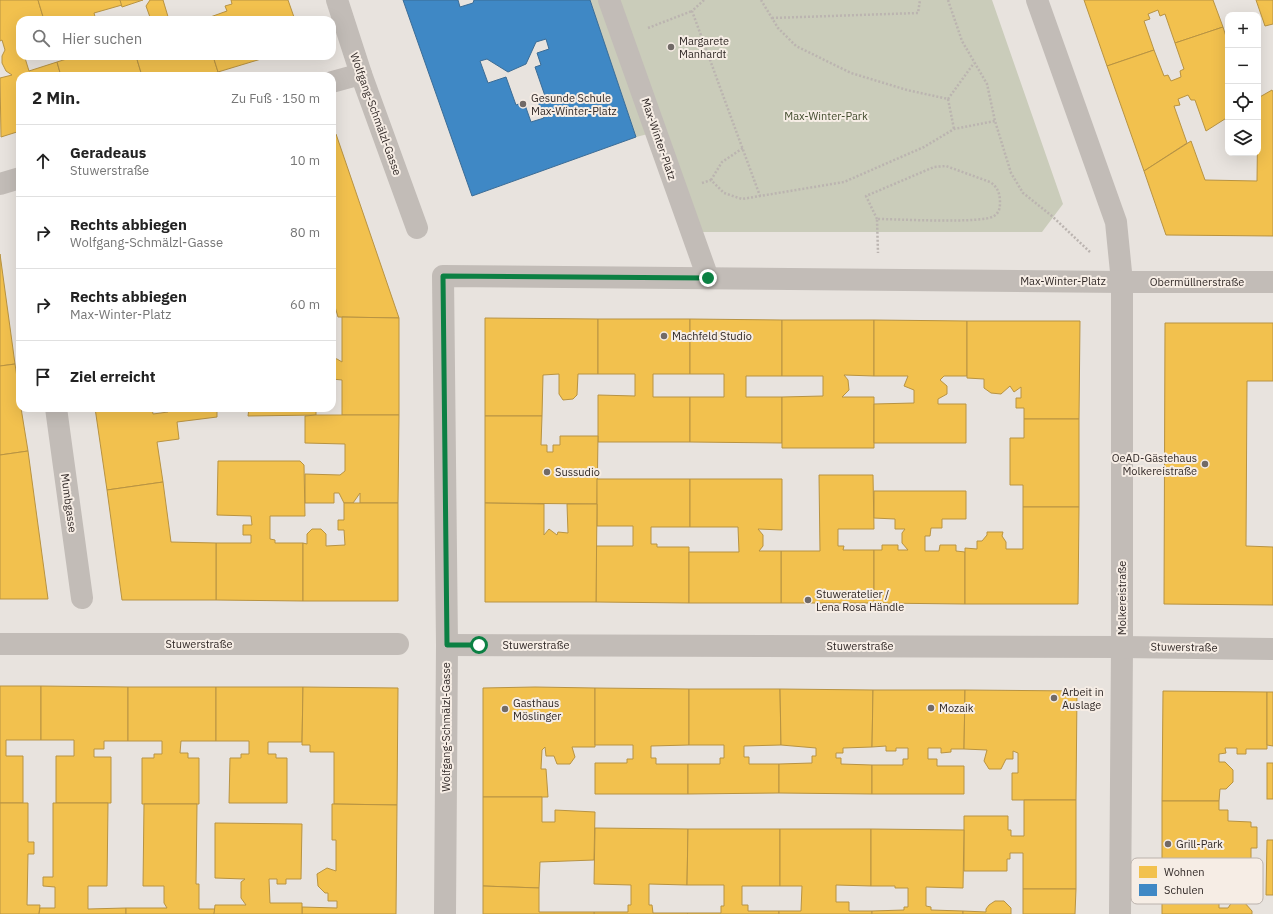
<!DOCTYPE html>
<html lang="de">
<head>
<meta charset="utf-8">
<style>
  body { margin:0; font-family:"IBM Plex Sans",sans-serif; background:#f2f2f2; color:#222 }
  .controls { position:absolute; right:12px; top:12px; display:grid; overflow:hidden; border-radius:8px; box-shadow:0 4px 16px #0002 }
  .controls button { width:36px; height:36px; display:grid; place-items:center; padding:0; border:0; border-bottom:1px solid #e0e0e0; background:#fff; color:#222; font:20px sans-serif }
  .stop { position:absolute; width:12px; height:12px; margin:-9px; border:3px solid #0b8043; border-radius:50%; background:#fff }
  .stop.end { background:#0b8043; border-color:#fff; box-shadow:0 1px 4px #0008 }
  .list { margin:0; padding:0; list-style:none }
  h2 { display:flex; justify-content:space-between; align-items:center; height:52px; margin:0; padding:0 16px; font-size:17px }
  h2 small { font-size:13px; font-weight:400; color:#767676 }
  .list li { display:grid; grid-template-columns:26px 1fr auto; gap:12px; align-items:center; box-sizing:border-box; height:72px; padding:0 16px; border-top:1px solid #e0e0e0 }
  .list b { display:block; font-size:15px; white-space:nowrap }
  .list p { margin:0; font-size:13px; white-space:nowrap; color:#767676 }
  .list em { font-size:13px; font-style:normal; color:#767676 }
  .icon { flex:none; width:22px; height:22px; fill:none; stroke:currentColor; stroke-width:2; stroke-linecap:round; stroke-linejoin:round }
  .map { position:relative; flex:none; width:1273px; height:914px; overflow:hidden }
  .search { position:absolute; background:#fff; box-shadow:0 4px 16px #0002; left:16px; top:16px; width:320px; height:44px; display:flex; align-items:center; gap:10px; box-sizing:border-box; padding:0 14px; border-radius:12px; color:#767676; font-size:15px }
  .panel { position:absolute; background:#fff; box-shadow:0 4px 16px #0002; left:16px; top:72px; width:320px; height:340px; border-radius:12px }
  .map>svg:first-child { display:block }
  .park { fill:#caccba }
  .homes { fill:#f2c14e; stroke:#b89342 }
  .schools { fill:#3f88c5; stroke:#3b6c96; fill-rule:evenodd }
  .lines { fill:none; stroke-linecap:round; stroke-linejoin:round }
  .path { stroke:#bbb4b0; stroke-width:2.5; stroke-dasharray:2 2; stroke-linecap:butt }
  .street { stroke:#c2bcb7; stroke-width:22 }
  .route { stroke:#0b8043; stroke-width:5 }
  .poi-dot { fill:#716a67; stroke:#f6ede5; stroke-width:1.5 }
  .labels { text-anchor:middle; stroke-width:4; stroke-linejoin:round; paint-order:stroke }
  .poi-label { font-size:11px; fill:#312927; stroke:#f6ede5; text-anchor:start }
  .street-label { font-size:11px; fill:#312927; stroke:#f6ede5 }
  .park-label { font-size:11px; fill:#434c2e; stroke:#f6ede5 }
  .key { fill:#f6ede5; stroke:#bbb2ac; stroke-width:1 }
  .key-label { font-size:11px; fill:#312927 }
</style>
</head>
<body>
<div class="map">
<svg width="1273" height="914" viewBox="0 0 1273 914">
  <rect width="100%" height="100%" fill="#e8e3de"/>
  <polygon class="park" points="590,0 992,0 1063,204 1042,232 702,232 648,134 636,137"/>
  <g class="homes">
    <polygon points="0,0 38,0 44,20 20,20 20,34 19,35 20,39 20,56 33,56 25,58 29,71 57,62 61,76 20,76 20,131 1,137 0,78 12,75 6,71 2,63 2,56 5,50 2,40 0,41"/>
    <polygon points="38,0 120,0 122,5 94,13 96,20 76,20 75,18 70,20 44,20"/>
    <polygon points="120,0 143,0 122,7"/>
    <polygon points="150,0 163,0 169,20 151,20 146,6"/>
    <polygon points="231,0 288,0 295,20 202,20 227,11 225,6 232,4"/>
    <polygon points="1084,0 1213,0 1223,27 1175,43 1165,14 1160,16 1158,10 1148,14 1150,19 1144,21 1154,50 1107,66"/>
    <polygon points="1256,0 1273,0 1273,24 1265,26"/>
    <polygon points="1223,27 1228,43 1228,117 1206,131 1195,100 1191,100 1188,95 1178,99 1180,105 1174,106 1187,143 1144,171 1107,66 1154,50 1164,76 1168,75 1171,81 1181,77 1180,71 1184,69 1175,43"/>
    <polygon points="76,56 136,56 142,76 61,76 57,62"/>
    <polygon points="136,56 213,56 218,72 204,76 142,76"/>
    <polygon points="213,56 271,56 218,72"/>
    <polygon points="1272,90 1273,92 1273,236 1166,235 1144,171 1191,141 1205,180 1257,181 1258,98"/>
    <polygon points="332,133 336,134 399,318 338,317 334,303 332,303"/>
    <polygon points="0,254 15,364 0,366"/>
    <polygon points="342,317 399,318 399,415 342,415 342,380 332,379 332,358 337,359 342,362"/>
    <polygon points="485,318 598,319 598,374 578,374 577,395 573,399 563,400 559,394 559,374 543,375 542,416 485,416"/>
    <polygon points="598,319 690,319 690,374 653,374 653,397 690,397 690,442 598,442 598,395 635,396 635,374 598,374"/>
    <polygon points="690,319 782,320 782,376 746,376 746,397 782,397 782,443 690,442 690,397 724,397 724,374 690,374"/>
    <polygon points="782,320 874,320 874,376 844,375 848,380 849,390 842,397 874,397 874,448 782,448 782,397 823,396 823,376 782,376"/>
    <polygon points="874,320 967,321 967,376 944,376 940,380 947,386 947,394 938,399 938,404 966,404 966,443 874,443 874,404 914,403 914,390 904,386 908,376 874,376"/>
    <polygon points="967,321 1080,321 1079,419 1024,419 1024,408 1016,408 1016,398 1021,398 1021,387 1014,392 1010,386 1001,394 991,393 984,388 984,379 967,378"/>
    <polygon points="1165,323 1273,323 1273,381 1247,381 1246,546 1273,547 1273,605 1164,604"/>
    <polygon points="15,364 20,398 20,408 21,408 28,451 0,455 0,366"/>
    <polygon points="95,408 152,408 153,414 168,412 168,408 217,408 217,417 177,422 179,439 157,442 163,482 107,490"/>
    <polygon points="249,408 316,408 316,415 248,416"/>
    <polygon points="316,415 399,415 398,503 360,503 360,493 353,503 344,503 339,493 334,493 334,503 305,503 305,474 340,475 345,471 345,444 305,443 305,416"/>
    <polygon points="485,416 542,416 541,445 547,445 547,452 553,452 553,445 560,445 560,436 598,436 597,504 485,503"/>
    <polygon points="1024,419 1079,419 1079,507 1023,507 1023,485 1010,485 1010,438 1024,438"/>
    <polygon points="28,451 48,599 0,599 0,455"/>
    <polygon points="218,461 300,461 304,465 305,516 270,516 270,539 275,540 275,543 303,543 303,601 216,600 216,543 251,543 251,535 243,535 243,525 252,525 251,516 217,515"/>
    <polygon points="819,475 873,475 874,529 838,529 838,546 844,546 843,550 874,550 874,603 781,603 781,551 820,551"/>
    <polygon points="597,479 690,479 690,527 651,527 651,544 657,544 657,547 689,547 689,603 596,602 596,546 633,546 633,526 597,526"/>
    <polygon points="690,479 782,479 782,530 758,529 763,535 763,546 759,551 781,551 781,603 689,603 689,552 739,552 738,527 690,527"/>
    <polygon points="163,482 171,542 216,543 216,600 122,600 107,490"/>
    <polygon points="874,491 966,491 966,519 942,519 942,528 931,528 930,536 925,536 925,551 939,551 940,545 956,545 956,551 965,552 965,604 874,603 874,550 882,550 882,545 898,545 898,550 908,550 902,543 902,533 905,529 895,529 895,519 874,518"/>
    <polygon points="344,503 398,503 398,601 303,601 303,543 307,544 307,534 312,529 321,529 326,534 326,546 345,545 344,530 338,530 338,520 344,520"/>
    <polygon points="485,503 544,504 544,535 549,529 557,535 558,532 568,533 567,504 597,504 596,602 485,602"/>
    <polygon points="1023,507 1079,507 1078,604 965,604 965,548 977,549 977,541 982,541 987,535 987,532 1003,532 1002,536 1006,542 1006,549 1023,549"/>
    <polygon points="0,686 41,686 41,740 6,740 6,756 23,756 23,803 0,803"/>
    <polygon points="41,686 128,687 128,741 104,741 104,749 94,749 94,757 111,757 111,803 56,803 56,756 74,756 74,740 41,740"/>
    <polygon points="128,687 216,687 216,741 181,741 180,753 188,753 188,758 199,758 199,804 142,804 142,758 154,758 154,754 162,754 162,741 128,741"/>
    <polygon points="216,687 303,687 302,742 268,742 268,754 276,754 276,758 287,758 287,803 229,803 230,758 241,758 241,754 249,754 249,741 216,741"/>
    <polygon points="303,687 398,688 397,805 334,804 334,752 310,752 310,745 302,745"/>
    <polygon points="535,687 595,688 595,747 572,747 575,757 570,764 557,764 554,756 546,756 545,747 542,750 541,769 546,769 548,797 483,797 483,688"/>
    <polygon points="595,688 689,689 689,745 651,746 651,758 656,758 656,764 688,764 688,794 595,794 595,763 627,763 627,759 633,759 633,745 595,745"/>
    <polygon points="689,689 780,689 781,745 744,746 744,757 749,757 749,764 779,764 779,793 688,794 688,764 720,764 720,758 724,758 724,745 689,745"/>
    <polygon points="780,689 873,690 872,747 843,748 843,753 836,753 836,758 841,758 841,764 872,765 872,794 779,793 779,764 812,763 812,756 816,756 816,748 781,745"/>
    <polygon points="873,690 965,690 964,749 951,749 951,752 941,753 941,748 928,748 928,759 937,759 937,766 964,766 964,794 872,794 872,765 903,765 903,759 908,759 908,748 896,748 896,751 886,751 886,746 872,747"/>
    <polygon points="965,690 1077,691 1076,800 1012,800 1012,773 1018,773 1018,753 1013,751 1013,759 1006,759 1001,769 989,769 984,761 987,750 964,749"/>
    <polygon points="1163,691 1267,692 1267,749 1246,749 1246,754 1237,754 1237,748 1225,748 1226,753 1219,754 1219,762 1225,762 1233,770 1233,782 1226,789 1220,789 1219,801 1162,801"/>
    <polygon points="1267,692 1273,692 1273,746 1267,745"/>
    <rect x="1267" y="763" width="6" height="36"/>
    <polygon points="483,797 542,797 542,822 555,822 555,810 595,812 594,860 540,862 539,888 483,886"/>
    <polygon points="1024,800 1076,800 1076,889 1023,889 1023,853 1010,853 1010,859 1007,859 1007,871 964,871 964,816 1008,816 1008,830 1011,830 1011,836 1024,836"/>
    <polygon points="1162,801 1219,801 1219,810 1228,810 1228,821 1251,822 1251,827 1257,827 1257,848 1251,848 1251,868 1219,868 1219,889 1162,889"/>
    <polygon points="0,803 28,803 28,842 34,842 34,854 28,854 27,905 40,905 39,914 0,914"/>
    <polygon points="53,803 108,803 107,886 88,886 88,909 126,908 126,914 39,914 40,908 55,908 55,887 43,886 43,877 53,877"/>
    <polygon points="144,804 197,804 196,884 199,884 199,909 215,909 214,914 126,914 126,908 167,908 164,903 164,886 143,886"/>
    <polygon points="332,804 397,805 396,914 302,914 302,907 337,908 337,901 328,901 328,893 325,893 318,886 317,874 327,868 336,871 336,840 332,840"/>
    <polygon points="215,823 302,824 301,879 286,879 286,884 277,884 277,879 269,879 270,903 302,903 302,914 214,914 215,905 246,905 241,898 241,882 245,879 215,878"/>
    <polygon points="595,828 688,829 687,885 649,884 649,905 652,905 653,913 688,913 687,914 594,914 594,912 628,912 628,905 631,905 631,885 594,884"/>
    <polygon points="688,829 780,829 780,886 742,886 742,905 748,905 748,911 779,911 779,914 687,914 688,913 721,913 721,906 724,906 724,885 687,885"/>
    <polygon points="780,829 871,829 871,886 836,885 836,902 849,902 849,911 872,911 872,914 779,914 779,911 801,911 802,886 780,886"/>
    <polygon points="871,829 964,830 963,888 926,887 926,906 931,907 931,910 963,911 963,914 872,914 872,911 904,910 904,907 908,907 908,888 895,888 895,886 871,886"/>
    <polygon points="1267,840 1273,840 1273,895 1266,895"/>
    <polygon points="483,886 539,888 539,912 594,912 594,914 483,914"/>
    <polygon points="1023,889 1076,889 1075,914 1023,914"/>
    <polygon points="1162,889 1219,889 1219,908 1228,908 1232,902 1244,902 1252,911 1252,914 1162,914"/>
    <polygon points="995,901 1004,901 1011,908 1011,914 963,914 963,911 986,912 986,909 989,905"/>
  </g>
  <path class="schools" d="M403 0H458L460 7 473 3 474 0H590L636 137 472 196ZM546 39 549 49 537 53 541 65 535 67 545 96 537 99 544 118 531 122 524 102 516 105 506 77 488 83 480 61 487 59 508 72 526 64 536 42Z"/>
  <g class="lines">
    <g class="path">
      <polyline points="704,0 692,11 760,196"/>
      <polyline points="761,0 778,28 796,46 851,73 907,90 948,99 974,63"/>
      <polyline points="948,0 962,41 987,84 995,121 1011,173 1023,193 1053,217 1091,253"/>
      <polyline points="772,18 918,13 920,0"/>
      <polyline points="648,28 692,11"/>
      <polyline points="948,99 954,129"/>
      <polyline points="711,180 722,162 743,148"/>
      <polyline points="702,183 711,180 724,193 742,199 844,182 924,147 954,129 995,121"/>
      <path d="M877 219 866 196 934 167 946 166 990 182C998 187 1000 194 1000 203 1000 208 999 213 994 216 983 224 896 219 877 219L878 253"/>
    </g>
    <g class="street">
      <polyline points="337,0 361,74 417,228"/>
      <polyline points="609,0 708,278"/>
      <polyline points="1037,0 1116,222 1122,282 1122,647 1120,914"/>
      <polyline points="332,82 361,74"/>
      <polyline points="0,184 20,178"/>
      <polyline points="56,408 82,598"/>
      <polyline points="0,644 398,644"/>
      <polyline points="447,645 1122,647 1273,649"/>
      <polyline points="445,914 447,645 443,276 1122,282 1273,282"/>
    </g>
  </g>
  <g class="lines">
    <polyline class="route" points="479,645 447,645 443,276 708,278"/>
  </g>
  <g class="poi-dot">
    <circle cx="671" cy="47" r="4"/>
    <circle cx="523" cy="104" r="4"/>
    <circle cx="664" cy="336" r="4"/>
    <circle cx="1205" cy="464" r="4"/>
    <circle cx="547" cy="472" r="4"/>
    <circle cx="808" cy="600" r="4"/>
    <circle cx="1054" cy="698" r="4"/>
    <circle cx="931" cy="708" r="4"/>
    <circle cx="505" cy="709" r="4"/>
    <circle cx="1168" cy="844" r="4"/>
  </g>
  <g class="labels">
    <g class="poi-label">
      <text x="679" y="45">Margarete<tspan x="679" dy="13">Manhardt</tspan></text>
      <text x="531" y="102">Gesunde Schule<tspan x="531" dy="13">Max-Winter-Platz</tspan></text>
      <text x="672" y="340">Machfeld Studio</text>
      <text x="1197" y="462" text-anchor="end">OeAD-Gästehaus<tspan x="1197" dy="13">Molkereistraße</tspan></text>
      <text x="555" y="476">Sussudio</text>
      <text x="816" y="598">Stuweratelier /<tspan x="816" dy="13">Lena Rosa Händle</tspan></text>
      <text x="1062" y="696">Arbeit in<tspan x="1062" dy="13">Auslage</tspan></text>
      <text x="513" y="707">Gasthaus<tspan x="513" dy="13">Möslinger</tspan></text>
      <text x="939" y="712">Mozaik</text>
      <text x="1176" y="848">Grill-Park</text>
    </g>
    <g class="street-label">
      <text transform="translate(376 114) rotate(70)" y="4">Wolfgang-Schmälzl-Gasse</text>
      <text transform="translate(659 139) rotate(71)" y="4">Max-Winter-Platz</text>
      <text x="1063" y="285">Max-Winter-Platz</text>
      <text x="1197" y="286">Obermüllnerstraße</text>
      <text transform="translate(69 503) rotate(82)" y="4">Mumbgasse</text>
      <text transform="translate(1122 598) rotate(-90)" y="4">Molkereistraße</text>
      <text x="199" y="648">Stuwerstraße</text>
      <text x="536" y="649">Stuwerstraße</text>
      <text x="860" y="650">Stuwerstraße</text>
      <text transform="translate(1184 647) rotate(1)" y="4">Stuwerstraße</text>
      <text transform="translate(446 727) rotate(-90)" y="4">Wolfgang-Schmälzl-Gasse</text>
    </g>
    <g class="park-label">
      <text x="826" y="120">Max-Winter-Park</text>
    </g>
  </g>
  <rect x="1131" y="858" width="132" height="46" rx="6" class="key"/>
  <rect x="1139" y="866" width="18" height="12" fill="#f2c14e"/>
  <rect x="1139" y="884" width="18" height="12" fill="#3f88c5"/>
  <g class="key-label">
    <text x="1164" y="876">Wohnen</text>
    <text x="1164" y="894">Schulen</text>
  </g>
</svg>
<div class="controls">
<button>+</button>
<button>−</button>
<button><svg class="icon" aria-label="locate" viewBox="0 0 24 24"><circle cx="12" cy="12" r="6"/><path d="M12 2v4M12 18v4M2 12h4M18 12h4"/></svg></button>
<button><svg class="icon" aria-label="layers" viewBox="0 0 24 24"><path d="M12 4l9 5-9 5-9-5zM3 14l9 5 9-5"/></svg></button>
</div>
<div class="stop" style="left:479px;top:645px"></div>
<div class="stop end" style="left:708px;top:278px"></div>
<div class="search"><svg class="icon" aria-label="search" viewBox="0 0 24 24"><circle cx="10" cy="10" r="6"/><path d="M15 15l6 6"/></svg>Hier suchen</div>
<section class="panel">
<h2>2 Min.<small>Zu Fuß · 150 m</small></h2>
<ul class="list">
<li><svg class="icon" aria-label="ahead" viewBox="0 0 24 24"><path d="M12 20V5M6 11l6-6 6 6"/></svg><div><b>Geradeaus</b><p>Stuwerstraße</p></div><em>10 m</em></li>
<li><svg class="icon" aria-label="right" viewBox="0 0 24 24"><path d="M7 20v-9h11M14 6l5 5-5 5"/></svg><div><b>Rechts abbiegen</b><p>Wolfgang-Schmälzl-Gasse</p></div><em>80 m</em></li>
<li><svg class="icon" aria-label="right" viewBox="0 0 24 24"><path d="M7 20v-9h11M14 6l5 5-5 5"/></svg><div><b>Rechts abbiegen</b><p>Max-Winter-Platz</p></div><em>60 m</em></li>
<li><svg class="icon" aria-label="arrive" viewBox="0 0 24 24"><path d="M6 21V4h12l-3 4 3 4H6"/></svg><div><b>Ziel erreicht</b></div></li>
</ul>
</section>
</div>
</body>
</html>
